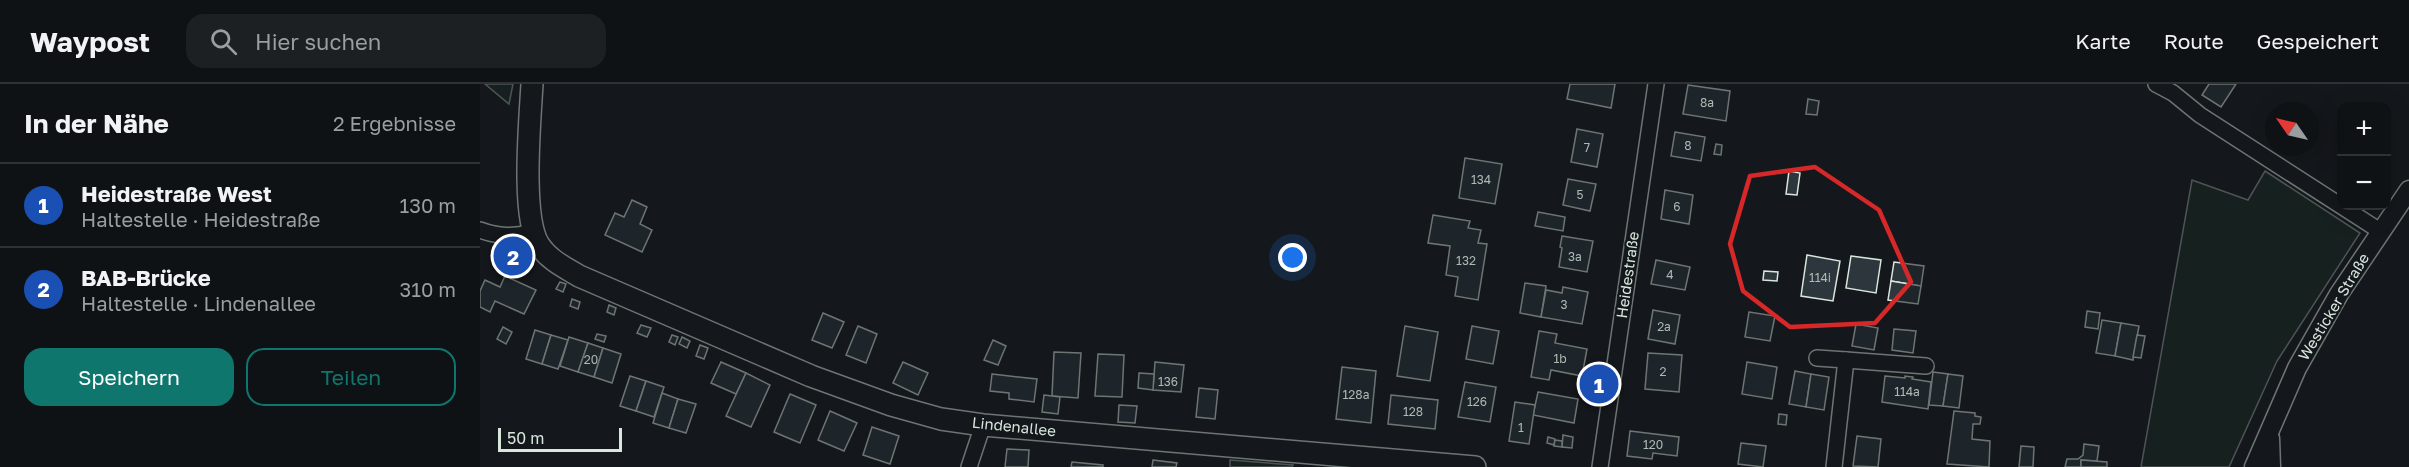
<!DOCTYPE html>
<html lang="de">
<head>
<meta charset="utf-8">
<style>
  body { margin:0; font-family:"Golos Text",sans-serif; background:#1d2022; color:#f1f3f6 }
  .controls { position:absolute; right:18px; top:18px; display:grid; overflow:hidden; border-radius:12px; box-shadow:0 6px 24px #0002 }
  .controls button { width:54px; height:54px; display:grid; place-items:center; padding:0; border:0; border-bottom:2px solid #2f3234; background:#0f1215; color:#f1f3f6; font:30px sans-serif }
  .compass { position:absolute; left:1785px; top:18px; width:54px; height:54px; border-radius:50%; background:#0f1215; box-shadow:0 6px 24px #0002; rotate:304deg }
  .scale { position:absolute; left:18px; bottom:15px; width:124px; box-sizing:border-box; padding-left:6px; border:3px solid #d8e6dc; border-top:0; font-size:16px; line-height:21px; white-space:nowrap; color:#d8e6dc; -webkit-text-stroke:4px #14181c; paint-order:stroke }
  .you { position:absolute; left:813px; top:174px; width:21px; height:21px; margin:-15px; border:4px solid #fff; border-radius:50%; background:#1a73e8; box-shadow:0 0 0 9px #1a73e833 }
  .badge { display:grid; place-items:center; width:39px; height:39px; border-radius:50%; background:#0f766e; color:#fff; font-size:20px; font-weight:700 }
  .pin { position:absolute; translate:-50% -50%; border:3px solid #fff; box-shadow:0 2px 6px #0006 }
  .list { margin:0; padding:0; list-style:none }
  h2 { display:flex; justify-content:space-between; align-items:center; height:78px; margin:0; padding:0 24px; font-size:26px }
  h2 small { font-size:20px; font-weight:400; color:#9b9ea0 }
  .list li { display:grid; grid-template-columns:39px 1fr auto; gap:18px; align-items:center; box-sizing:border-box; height:84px; padding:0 24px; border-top:2px solid #2f3234 }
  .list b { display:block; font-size:22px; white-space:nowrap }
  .list p { margin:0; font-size:20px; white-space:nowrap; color:#9b9ea0 }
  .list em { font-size:20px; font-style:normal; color:#9b9ea0 }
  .actions { display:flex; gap:12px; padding:18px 24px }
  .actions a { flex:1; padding:14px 0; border:2px solid #0f766e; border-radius:18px; text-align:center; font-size:21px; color:#0f766e }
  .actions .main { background:#0f766e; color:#fff }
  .icon { flex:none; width:33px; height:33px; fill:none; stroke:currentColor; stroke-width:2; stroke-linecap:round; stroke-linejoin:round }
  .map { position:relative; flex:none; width:1929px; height:383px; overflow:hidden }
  header { display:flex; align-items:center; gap:36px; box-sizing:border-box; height:84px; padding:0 30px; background:#0f1215; border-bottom:2px solid #2f3234 }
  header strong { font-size:28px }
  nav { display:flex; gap:33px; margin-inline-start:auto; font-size:21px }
  .search { width:420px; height:54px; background:#1d2022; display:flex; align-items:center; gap:15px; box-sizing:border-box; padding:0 21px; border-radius:18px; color:#9b9ea0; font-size:22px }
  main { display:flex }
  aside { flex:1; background:#0f1215 }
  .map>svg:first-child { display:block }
  .green { fill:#1a2d24; stroke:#939e99; stroke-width:1.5 }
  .building { fill:#2c363c; stroke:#d8e6dc; stroke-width:1.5 }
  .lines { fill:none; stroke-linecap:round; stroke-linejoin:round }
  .minor-casing { stroke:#d8e6dc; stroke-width:18 }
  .tertiary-casing { stroke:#d8e6dc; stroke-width:21 }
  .secondary-casing { stroke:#d8e6dc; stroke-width:24 }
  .minor { stroke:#14181c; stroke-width:15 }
  .tertiary { stroke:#14181c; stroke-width:18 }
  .secondary { stroke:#14181c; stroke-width:21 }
  .marked { fill:none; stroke:#d62828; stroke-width:4.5; stroke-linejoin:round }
  .labels { text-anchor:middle; stroke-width:4.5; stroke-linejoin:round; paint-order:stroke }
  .number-label { font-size:12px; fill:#adbab4 }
  .street-label { font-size:15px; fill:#d8e6dc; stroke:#14181c }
</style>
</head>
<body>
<header>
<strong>Waypost</strong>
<div class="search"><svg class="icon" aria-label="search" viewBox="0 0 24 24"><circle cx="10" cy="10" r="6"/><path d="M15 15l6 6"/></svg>Hier suchen</div>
<nav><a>Karte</a><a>Route</a><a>Gespeichert</a></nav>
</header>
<main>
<aside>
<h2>In der Nähe<small>2 Ergebnisse</small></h2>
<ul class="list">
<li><span class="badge" style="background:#1a4fb4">1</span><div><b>Heidestraße West</b><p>Haltestelle · Heidestraße</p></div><em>130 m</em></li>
<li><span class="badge" style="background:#1a4fb4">2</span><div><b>BAB-Brücke</b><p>Haltestelle · Lindenallee</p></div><em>310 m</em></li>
</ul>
<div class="actions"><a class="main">Speichern</a><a>Teilen</a></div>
</aside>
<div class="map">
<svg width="1929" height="383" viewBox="0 0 1929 383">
  <rect width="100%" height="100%" fill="#14181c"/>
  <g class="green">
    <polygon points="5,0 33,0 29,20"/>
    <polygon points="1785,87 1880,149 1797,277 1749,383 1661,383 1712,96 1768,116"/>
    <polygon points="750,376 813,381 812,383 750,383"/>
  </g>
  <g class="building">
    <polygon points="1090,0 1135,0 1131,24 1087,15"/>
    <polygon points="1729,0 1756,0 1741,23 1722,11"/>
    <polygon points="1208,1 1250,7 1246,37 1203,30"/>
    <polygon points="1328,15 1339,17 1337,31 1326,30"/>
    <polygon points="1097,45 1123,50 1117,83 1091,78"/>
    <polygon points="1195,48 1225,53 1221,77 1191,72"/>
    <polygon points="1236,60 1242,61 1241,71 1234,70"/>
    <polygon points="985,74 1022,80 1015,120 979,114"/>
    <polygon points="1309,87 1320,89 1317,111 1306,110"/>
    <polygon points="1088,95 1116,100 1110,127 1083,121"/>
    <polygon points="1185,106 1213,111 1209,140 1181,135"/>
    <polygon points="152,116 167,123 160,140 172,146 162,168 125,151 135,129 144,133"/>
    <polygon points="1058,128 1085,133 1083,147 1055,142"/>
    <polygon points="953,131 990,137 988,144 1001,146 998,159 1007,160 998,216 975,212 978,193 966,191 970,162 948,159"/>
    <polygon points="1082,152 1113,157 1107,188 1079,183 1082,164 1080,163"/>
    <polygon points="1327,171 1360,177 1353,217 1321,212"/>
    <polygon points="1371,172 1401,176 1396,209 1366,204"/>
    <polygon points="1176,176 1210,183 1205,206 1171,200"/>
    <polygon points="1414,178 1444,182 1441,202 1411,197"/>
    <polygon points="1284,187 1298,188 1297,197 1283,196"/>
    <polygon points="25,192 56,206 44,230 15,217 10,228 0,223 0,207 5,196 20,203"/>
    <polygon points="1411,197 1441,202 1438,220 1408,216"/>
    <polygon points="80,198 86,200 83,208 76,205"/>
    <polygon points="1045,199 1066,202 1061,233 1040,229"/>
    <polygon points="1083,203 1108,208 1102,240 1061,233 1066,206 1082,209"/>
    <polygon points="92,215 100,218 98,225 90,222"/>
    <polygon points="129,221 136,224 134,231 127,228"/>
    <polygon points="1173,226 1200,231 1195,260 1168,255"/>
    <polygon points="1607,227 1620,229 1618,245 1605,243"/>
    <polygon points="1269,228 1295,232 1290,257 1265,253"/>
    <polygon points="343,229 364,238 352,264 332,256"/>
    <polygon points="1622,236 1641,239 1635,272 1616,269"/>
    <polygon points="1641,239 1659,242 1653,276 1635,272"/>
    <polygon points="1376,240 1398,244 1394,266 1372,262"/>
    <polygon points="161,241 171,244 167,253 157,249"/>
    <polygon points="378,242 397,250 386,279 366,271"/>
    <polygon points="925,242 958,248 950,297 917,292"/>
    <polygon points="992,242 1019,247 1013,280 986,275"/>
    <polygon points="23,243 32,248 26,260 17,255"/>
    <polygon points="1414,245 1436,247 1433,269 1412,266"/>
    <polygon points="55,246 71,251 62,280 46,275"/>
    <polygon points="1059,247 1077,250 1075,259 1107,265 1102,292 1071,286 1069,296 1051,293"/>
    <polygon points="117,250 126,252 124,258 115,255"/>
    <polygon points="71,251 88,256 78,285 62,280"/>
    <polygon points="192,251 198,253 195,261 189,258"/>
    <polygon points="1657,251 1665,252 1661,274 1653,273"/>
    <polygon points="89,253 108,259 98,288 80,282"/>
    <polygon points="202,253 210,257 207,264 199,260"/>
    <polygon points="513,256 526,262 518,281 504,276"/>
    <polygon points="108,259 123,264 114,293 98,288"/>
    <polygon points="220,261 228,264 224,275 216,272"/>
    <polygon points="123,264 141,270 132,299 114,293"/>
    <polygon points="574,268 601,269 598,314 572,312"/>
    <polygon points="1168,269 1202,271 1199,308 1165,305"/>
    <polygon points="618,270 644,271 642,313 615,312"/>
    <polygon points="241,278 266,289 256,310 231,299"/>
    <polygon points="423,278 448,289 438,311 413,299"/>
    <polygon points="675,278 704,281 701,308 673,306"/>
    <polygon points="1267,278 1297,283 1292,315 1262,310"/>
    <polygon points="862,283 896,287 891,339 856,335"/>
    <polygon points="1315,287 1331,290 1326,323 1309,320"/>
    <polygon points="1453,288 1468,290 1463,322 1449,321"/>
    <polygon points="266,289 290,301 271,343 246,332"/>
    <polygon points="659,289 674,290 673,306 658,304"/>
    <polygon points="512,290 557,295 554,318 529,315 529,309 510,307"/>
    <polygon points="1331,290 1349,293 1344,326 1326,323"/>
    <polygon points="1468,290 1483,292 1479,324 1463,322"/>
    <polygon points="150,292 166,297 156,327 140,322"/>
    <polygon points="1405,292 1425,294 1425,292 1433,293 1432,295 1451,298 1448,325 1402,318"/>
    <polygon points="166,297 184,303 174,333 156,327"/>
    <polygon points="985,298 1016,303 1010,338 978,333"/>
    <polygon points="719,304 738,306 735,335 716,333"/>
    <polygon points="1058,308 1098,315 1094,339 1053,331"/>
    <polygon points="182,309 198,315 189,344 173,339"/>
    <polygon points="310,310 336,321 320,359 294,348"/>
    <polygon points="564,311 580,313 578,330 562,328"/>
    <polygon points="911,311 958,316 955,345 908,340"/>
    <polygon points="198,315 216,320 206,349 189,344"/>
    <polygon points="1035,318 1055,321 1049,360 1029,357"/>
    <polygon points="639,321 657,322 655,339 638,338"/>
    <polygon points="350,327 377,339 364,367 338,356"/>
    <polygon points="1474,327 1495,329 1495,332 1501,333 1500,340 1493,340 1492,355 1510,357 1509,383 1467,380"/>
    <polygon points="1299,330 1307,331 1306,341 1298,340"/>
    <polygon points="392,343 419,352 410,380 383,371"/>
    <polygon points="1150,347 1199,353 1197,372 1173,369 1172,375 1147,372"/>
    <polygon points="1083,351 1093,353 1092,364 1082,363"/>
    <polygon points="1377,352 1401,355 1398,383 1373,382"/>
    <polygon points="1068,353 1075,355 1074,361 1067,359"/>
    <polygon points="1075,356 1082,357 1082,363 1074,362"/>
    <polygon points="1261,359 1286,362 1283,383 1258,380"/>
    <polygon points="1604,360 1619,362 1617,377 1601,376 1601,383 1585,383 1587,375 1598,375 1603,371"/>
    <polygon points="1541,362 1554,363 1553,383 1539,383"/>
    <polygon points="527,365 549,366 548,383 525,383"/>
    <polygon points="673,376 697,379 696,383 672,383"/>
    <polygon points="1601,376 1627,378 1627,383 1601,383"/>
    <polygon points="592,378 623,381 623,383 591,383"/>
  </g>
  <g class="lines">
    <defs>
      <g id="minor">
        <polyline points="1676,0 1693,9 1720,31 1900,147"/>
        <path d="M0 146C19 153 33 153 53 148"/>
        <polyline points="1337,274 1366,276 1354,383"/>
        <polyline points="1366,276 1446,282"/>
        <polyline points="489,383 503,341"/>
        <polyline points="1120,383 1176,0"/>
      </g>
      <g id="tertiary">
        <polyline points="1790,354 1791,383"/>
        <polyline points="1774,383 1817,284 1859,210 1929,106"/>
      </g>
      <path id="secondary" d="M52 0C50 36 41 133 59 161 69 176 84 183 99 192L331 292 411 321 461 335 503 341 995 383"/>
    </defs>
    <use href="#minor" class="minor-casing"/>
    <use href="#tertiary" class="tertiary-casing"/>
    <use href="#secondary" class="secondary-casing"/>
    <use href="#minor" class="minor"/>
    <use href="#tertiary" class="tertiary"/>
    <use href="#secondary" class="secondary"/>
  </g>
  <path d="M0 0H1929V383H0ZM1335 83 1399 126 1431 198 1395 239 1310 243 1263 207 1250 160 1270 92Z" fill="#14181c" fill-opacity=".55" fill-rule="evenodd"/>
  <path class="marked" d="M1335 83 1399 126 1431 198 1395 239 1310 243 1263 207 1250 160 1270 92Z"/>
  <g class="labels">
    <g class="number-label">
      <text x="1227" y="23">8a</text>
      <text x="1208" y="66">8</text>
      <text x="1107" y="68">7</text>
      <text x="1001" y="100">134</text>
      <text x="1100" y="115">5</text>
      <text x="1197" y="127">6</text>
      <text x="1095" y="177">3a</text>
      <text x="986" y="181">132</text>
      <text x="1190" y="195">4</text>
      <text x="1340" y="198">114i</text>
      <text x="1084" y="225">3</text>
      <text x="1184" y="247">2a</text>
      <text x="1080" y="279">1b</text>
      <text x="111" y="280">20</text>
      <text x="1183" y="292">2</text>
      <text x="688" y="302">136</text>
      <text x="1427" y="312">114a</text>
      <text x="876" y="315">128a</text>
      <text x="997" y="322">126</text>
      <text x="933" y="332">128</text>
      <text x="1041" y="348">1</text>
      <text x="1173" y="365">120</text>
    </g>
    <g class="street-label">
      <text transform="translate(1148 191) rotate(-82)" y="5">Heidestraße</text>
      <text transform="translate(1854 223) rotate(-59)" y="5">Westicker Straße</text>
      <text transform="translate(534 343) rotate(6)" y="5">Lindenallee</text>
    </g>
  </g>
</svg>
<div class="controls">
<button>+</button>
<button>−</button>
</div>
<svg class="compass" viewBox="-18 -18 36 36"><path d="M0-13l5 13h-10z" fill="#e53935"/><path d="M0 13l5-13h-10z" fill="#9b9ea0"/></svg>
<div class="scale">50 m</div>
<div class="you"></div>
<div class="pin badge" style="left:1119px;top:300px;background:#1a4fb4">1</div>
<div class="pin badge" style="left:33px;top:172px;background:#1a4fb4">2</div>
</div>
</main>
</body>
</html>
